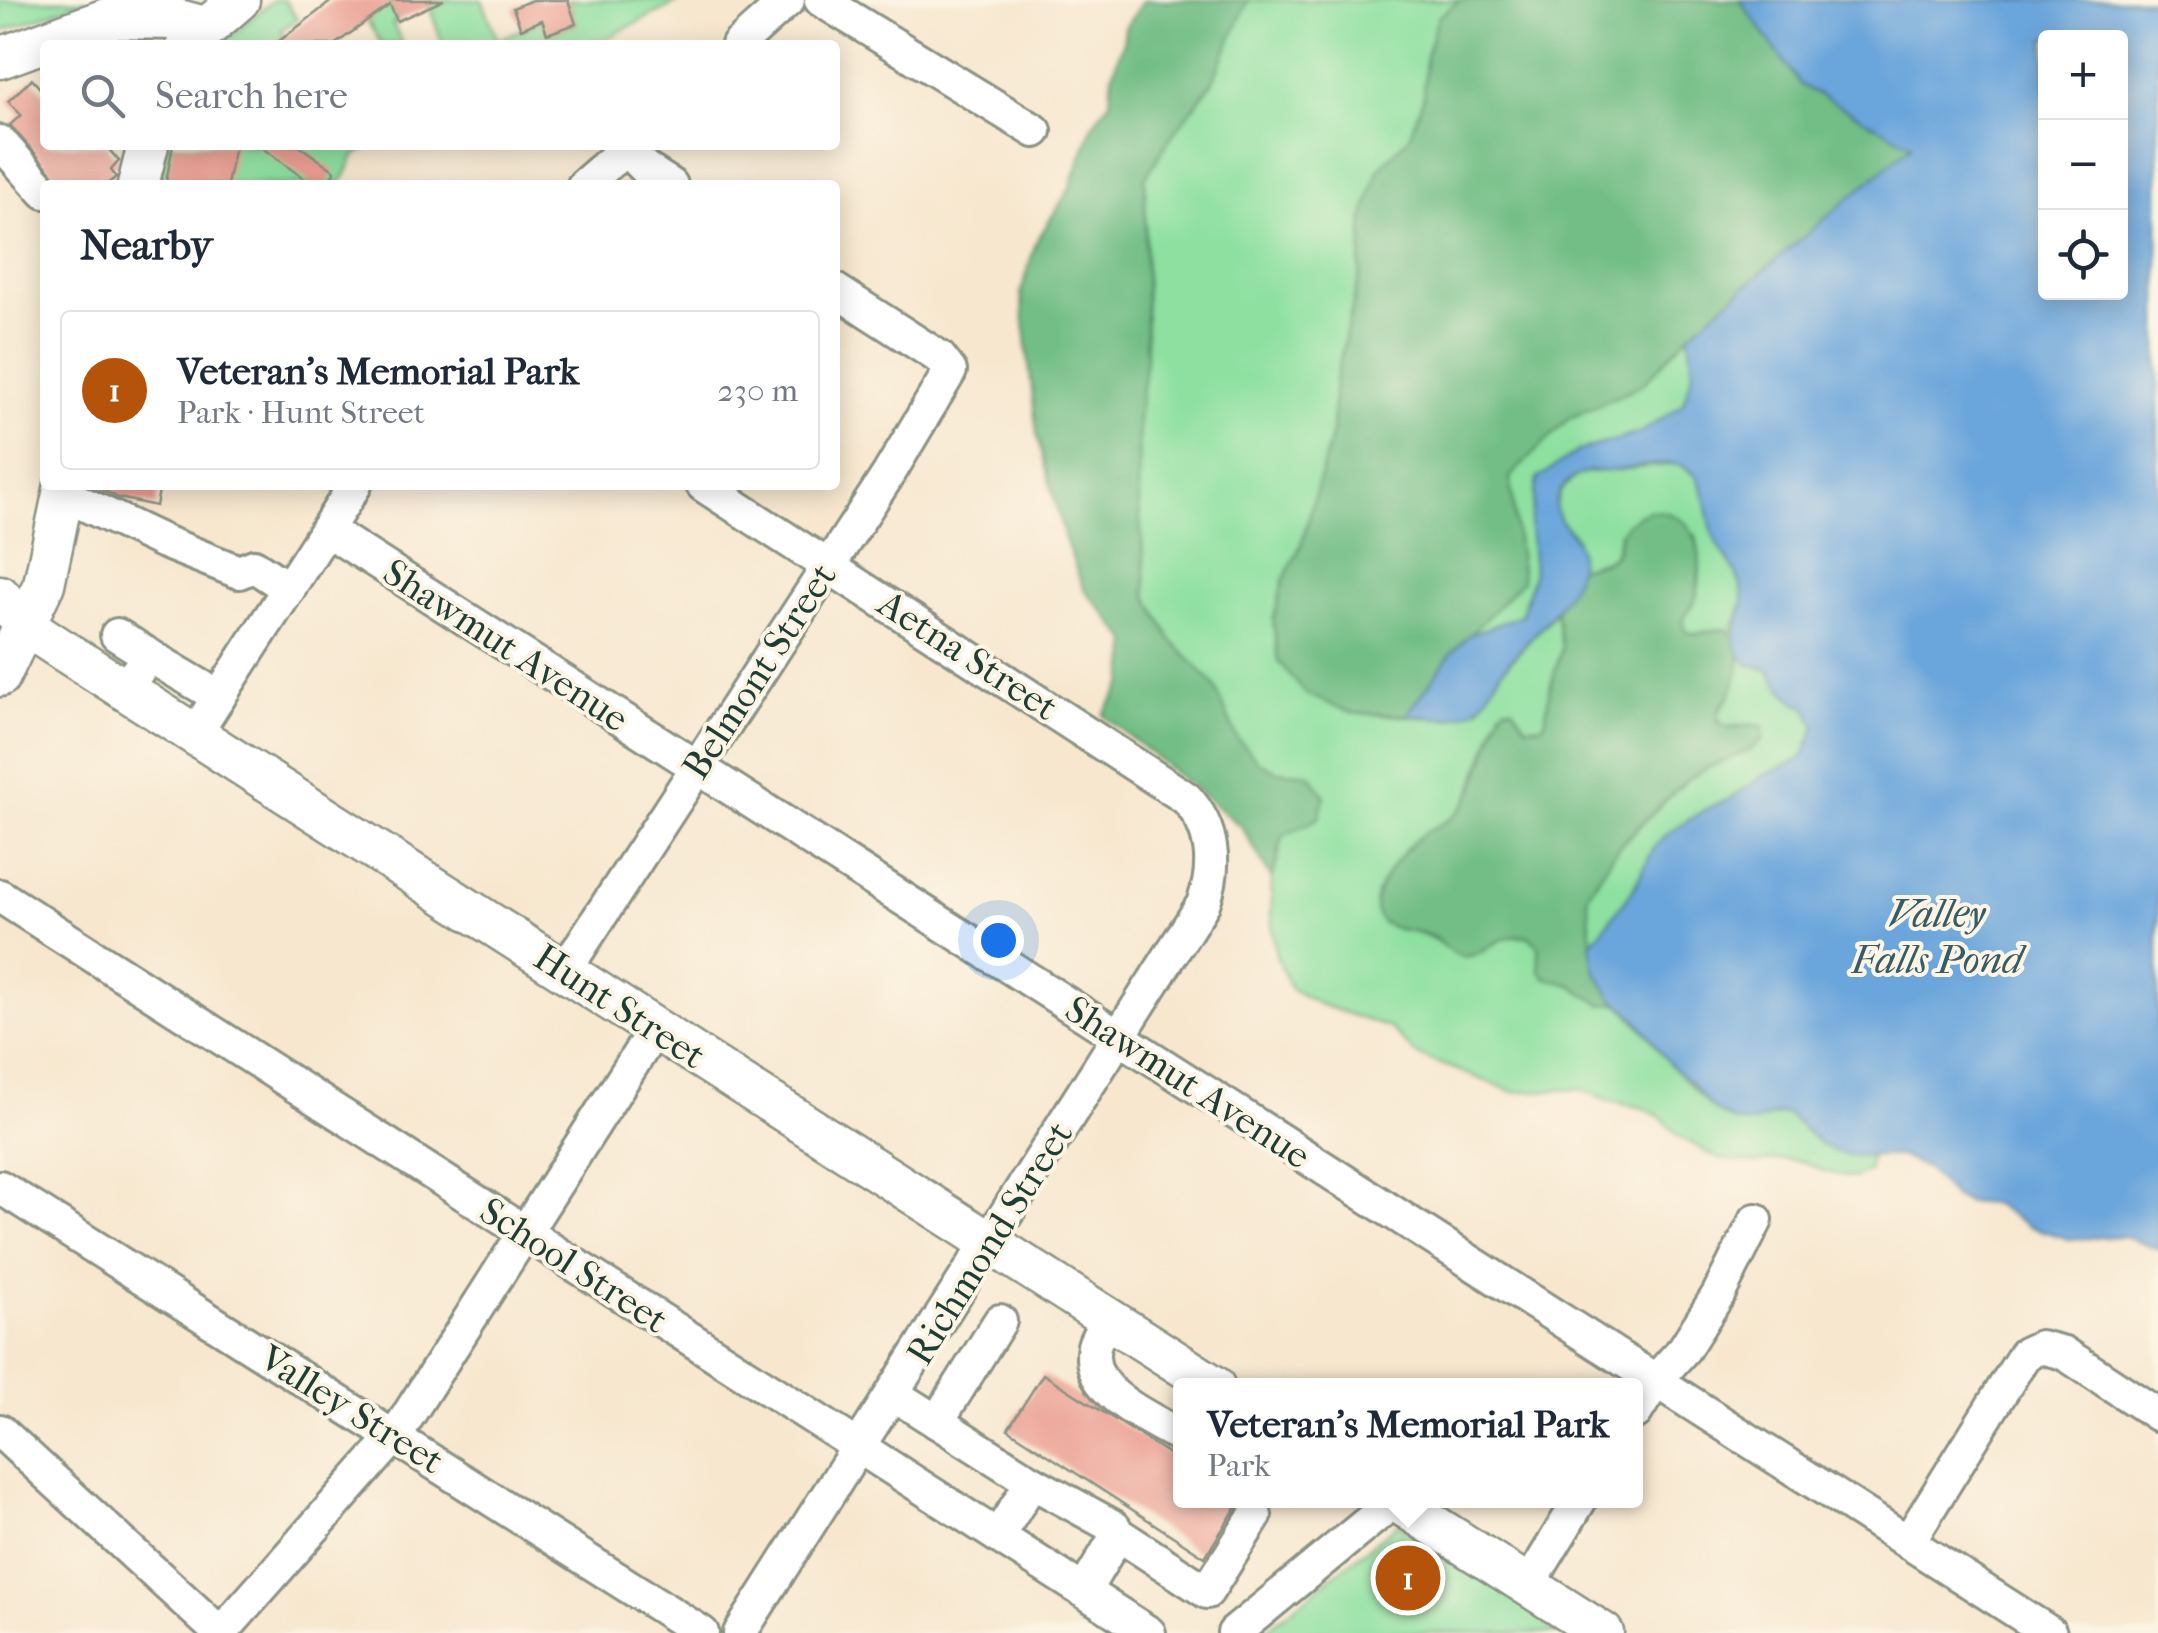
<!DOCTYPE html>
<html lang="en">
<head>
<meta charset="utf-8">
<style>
  body { margin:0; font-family:"IM FELL French Canon",serif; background:#f2f2f3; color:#1f2937 }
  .controls { position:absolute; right:30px; top:30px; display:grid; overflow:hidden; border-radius:10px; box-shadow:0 5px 25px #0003 }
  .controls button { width:90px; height:90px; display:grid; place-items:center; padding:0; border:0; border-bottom:2px solid #e0e1e3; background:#fff; color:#1f2937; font:50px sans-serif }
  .you { position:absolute; left:998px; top:940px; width:35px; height:35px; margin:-25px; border:8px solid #fff; border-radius:50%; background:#1a73e8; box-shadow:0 0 0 15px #1a73e833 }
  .badge { display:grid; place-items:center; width:65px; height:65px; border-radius:50%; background:#b45309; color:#fff; font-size:32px; font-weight:700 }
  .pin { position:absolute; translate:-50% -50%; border:5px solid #fff; box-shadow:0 2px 10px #0006 }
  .popup { position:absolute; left:1173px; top:1378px; width:470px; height:130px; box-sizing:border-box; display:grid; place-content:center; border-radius:10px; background:#fff; filter:drop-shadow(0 2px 8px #0005); font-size:32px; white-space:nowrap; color:#747a83 }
  .popup b { font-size:38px; color:#1f2937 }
  .popup::after { content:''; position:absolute; left:50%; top:100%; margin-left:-20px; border:20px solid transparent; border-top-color:#fff }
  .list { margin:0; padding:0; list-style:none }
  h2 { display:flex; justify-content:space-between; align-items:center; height:130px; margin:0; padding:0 40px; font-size:42px }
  h2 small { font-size:32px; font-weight:400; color:#747a83 }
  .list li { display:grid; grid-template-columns:65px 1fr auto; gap:30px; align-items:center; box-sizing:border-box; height:160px; margin:0 20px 20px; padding:0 20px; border:2px solid #e0e1e3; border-radius:10px }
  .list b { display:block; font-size:38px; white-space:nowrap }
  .list p { margin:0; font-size:32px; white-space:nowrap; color:#747a83 }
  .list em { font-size:32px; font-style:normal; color:#747a83 }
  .icon { flex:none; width:55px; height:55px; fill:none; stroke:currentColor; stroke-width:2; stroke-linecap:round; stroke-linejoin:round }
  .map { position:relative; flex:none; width:2158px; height:1633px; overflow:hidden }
  .search { position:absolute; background:#fff; box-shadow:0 5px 25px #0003; left:40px; top:40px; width:800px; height:110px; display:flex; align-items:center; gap:25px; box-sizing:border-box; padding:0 35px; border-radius:10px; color:#747a83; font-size:38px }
  .panel { position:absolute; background:#fff; box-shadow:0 5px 25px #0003; left:40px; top:180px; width:800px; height:310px; border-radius:10px }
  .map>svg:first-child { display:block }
  .green { fill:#8de0a0; stroke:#568e6a; stroke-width:2.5 }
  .forest { fill:#72be86; stroke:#487e5d; stroke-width:2.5 }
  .water { fill:#6ba5db; stroke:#457188; stroke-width:2.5; fill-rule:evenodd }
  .building { fill:#eb9e92 }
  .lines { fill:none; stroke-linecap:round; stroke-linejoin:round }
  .minor-casing { stroke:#8b9282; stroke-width:38 }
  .major-casing { stroke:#8b9282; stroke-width:45 }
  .minor { stroke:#fff; stroke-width:32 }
  .major { stroke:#fff; stroke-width:40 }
  .labels { text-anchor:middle; stroke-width:8; stroke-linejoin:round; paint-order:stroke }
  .street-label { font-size:38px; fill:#1f3d34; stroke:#fcf5e5 }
  .water-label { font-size:40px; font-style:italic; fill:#365c66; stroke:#fcf5e5 }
</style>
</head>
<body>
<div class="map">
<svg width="2158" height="1633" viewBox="0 0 2158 1633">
  <rect width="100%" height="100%" fill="#fcf5e5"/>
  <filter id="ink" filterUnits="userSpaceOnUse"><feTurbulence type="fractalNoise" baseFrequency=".01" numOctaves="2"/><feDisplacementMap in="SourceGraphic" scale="20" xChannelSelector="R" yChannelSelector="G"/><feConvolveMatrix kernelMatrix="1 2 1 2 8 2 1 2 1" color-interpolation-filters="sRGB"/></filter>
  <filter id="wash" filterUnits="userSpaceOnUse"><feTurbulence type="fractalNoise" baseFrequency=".0048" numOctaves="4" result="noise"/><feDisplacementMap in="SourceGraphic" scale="40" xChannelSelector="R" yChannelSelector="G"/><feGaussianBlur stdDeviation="2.25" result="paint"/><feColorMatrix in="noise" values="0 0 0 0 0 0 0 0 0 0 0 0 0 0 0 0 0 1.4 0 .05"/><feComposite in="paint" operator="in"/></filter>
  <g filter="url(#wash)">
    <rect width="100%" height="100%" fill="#f7e7cf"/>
    <g class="green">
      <polygon points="0,0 87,0 0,32"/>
      <polygon points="273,0 285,0 297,19 281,30 284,37 274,45 214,45 234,34"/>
      <polygon points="388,0 397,21 393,24 403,45 382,45 367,21"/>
      <polygon points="427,0 482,0 498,40 538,22 530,0 535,0 548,34 576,24 568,0 682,0 605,39 584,45 443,45"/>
      <path d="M1248 0H1460L1438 18 1426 56 1424 96 1409 138 1378 170 1364 219 1360 274 1335 382 1332 432 1302 543 1283 581 1352 713 1451 719 1479 708 1502 671 1556 612 1562 648 1550 688 1545 722 1540 726H1526L1517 713 1496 722 1469 799 1457 814 1409 846 1389 870 1383 923C1416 933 1427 931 1455 954L1482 952 1507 936H1528L1538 945 1540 972C1549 981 1560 979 1571 985 1587 994 1598 1006 1618 1003 1651 1030 1702 1117 1741 1123 1757 1125 1770 1114 1787 1114 1820 1138 1824 1155 1870 1156L1868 1171 1854 1178 1823 1171 1804 1162 1785 1159 1756 1163 1719 1159 1677 1135 1663 1119 1644 1108 1614 1102 1579 1089 1514 1092 1415 1054 1390 1028 1319 1004 1290 988 1276 955 1271 916 1272 879 1283 836 1319 818 1309 774 1277 771 1259 762 1237 738 1214 685 1172 641 1147 596 1139 510 1138 417 1146 358 1145 178Z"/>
      <polygon points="163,145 374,145 354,156 341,185 154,185"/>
      <polygon points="1689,334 1693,374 1683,405 1640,433 1578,451 1530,524 1534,571 1521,615 1469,635 1522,581 1509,477 1568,419 1643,384"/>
      <path d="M1679 464 1697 477 1740 583 1744 599 1732 633C1716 624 1703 637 1687 632 1677 613 1692 611 1697 595 1702 577 1700 553 1696 535L1619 532C1616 568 1605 556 1578 569L1576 537 1560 520 1554 510 1561 490 1579 473Z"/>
      <path d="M1740 657 1752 665 1769 670C1779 689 1790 698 1808 709L1816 727 1803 758 1761 777 1730 799 1704 810 1655 846 1633 890 1591 944 1587 896 1618 847 1687 780 1707 768 1751 750 1755 724 1724 727 1717 715 1730 696Z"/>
      <polygon points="1399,1523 1571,1633 1262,1633"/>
    </g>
    <g class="forest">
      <polygon points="1143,0 1248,0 1212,83 1173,134 1145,178 1146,358 1138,417 1139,509 1147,596 1172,641 1214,685 1237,738 1259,762 1277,771 1309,774 1325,796 1319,818 1283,836 1272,879 1242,827 1103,715 1124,683 1129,642 1083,587 1065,539 1037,434 1021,293 1036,242 1070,188 1093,124 1110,101 1112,75 1123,44 1125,28"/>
      <polygon points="1460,0 1740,0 1801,85 1913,145 1689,334 1643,384 1568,419 1510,477 1522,581 1450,655 1407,715 1352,713 1306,694 1278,661 1273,621 1283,581 1302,543 1332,433 1335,382 1360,274 1364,219 1378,170 1409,137 1424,96 1426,56 1438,17"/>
      <path d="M1648 511C1687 510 1703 536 1699 573 1698 580 1698 590 1696 597 1690 612 1678 614 1687 632L1695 634 1725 629C1745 642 1741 672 1731 692 1725 704 1716 707 1718 721 1732 734 1747 722 1763 726V739L1751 750 1707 768 1687 780 1659 806 1618 847 1587 896 1595 970 1618 1003 1601 1005 1571 985 1546 978 1540 972 1538 945 1528 936C1496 930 1482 963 1458 955 1448 952 1442 942 1433 937 1418 928 1398 934 1383 922 1356 902 1406 846 1423 834 1436 825 1452 821 1461 809 1483 781 1488 742 1501 710L1506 706 1513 707 1526 726H1540L1545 722 1550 688 1562 648 1556 612 1578 569C1588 564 1601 565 1610 559 1628 547 1604 530 1648 511Z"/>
    </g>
    <path class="water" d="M1740 0H2158V1249L2123 1236 2069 1239 2028 1226 1994 1204 1966 1202 1954 1197 1928 1169 1900 1156H1850L1836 1152 1820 1144 1787 1114H1776L1752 1124 1735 1122 1712 1108 1691 1083 1671 1066 1636 1018 1610 995 1595 970 1591 944 1633 890 1655 846 1669 833 1704 810 1730 799 1761 777 1803 758 1816 727 1808 709C1789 698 1780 689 1769 670 1760 665 1749 667 1742 658 1725 637 1743 623 1743 601 1744 576 1725 560 1715 539 1706 519 1708 482 1689 469 1668 454 1615 477 1592 470 1577 474 1562 482 1557 498 1548 523 1581 528 1579 559 1577 600 1524 641 1501 672 1492 683 1487 702 1475 709 1452 722 1431 717 1407 715L1450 655 1469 635 1522 615 1534 571 1530 524 1537 479 1578 451 1640 433 1682 405 1693 374 1689 334 1912 145 1801 85ZM2046 38H2120V292H2046Z"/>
    <g id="blocks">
      <g class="building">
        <polygon points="333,0 444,0 397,21 390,5 334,45 274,45"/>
        <polygon points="532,0 568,0 576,24 547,34 542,20 521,29 513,8"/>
        <polygon points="32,79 45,94 45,145 105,145 119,161 111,170 116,177 106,185 63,185 10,125 21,115 8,101"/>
        <polygon points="173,145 235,145 227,185 166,182"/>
        <polygon points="258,145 298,145 335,171 326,185 313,185"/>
        <polygon points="93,485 160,485 156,506 119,498"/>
        <polygon points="1043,1374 1180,1461 1180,1500 1241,1500 1205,1557 1008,1429"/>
      </g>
    </g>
  </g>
  <g filter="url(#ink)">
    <use href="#blocks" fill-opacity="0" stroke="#8b9282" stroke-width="2.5"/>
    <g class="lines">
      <defs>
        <g id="minor">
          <polyline points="821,0 1035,131"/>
          <polyline points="738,45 788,0"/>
          <polyline points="0,142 45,192"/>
          <polyline points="626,149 646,169 671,185"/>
          <polyline points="584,185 630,145"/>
          <path d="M703 485 1186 798C1214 828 1217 867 1203 904L740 1633"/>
          <polyline points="63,494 164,542 239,572 254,566 289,589"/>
          <polyline points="327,530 2050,1633"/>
          <polyline points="117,635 150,656"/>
          <polyline points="123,689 150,656 219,697"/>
          <polyline points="195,734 355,485"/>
          <polyline points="0,896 1149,1633"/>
          <polyline points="565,970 888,475 950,371 939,357 835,290"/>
          <polyline points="0,1187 702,1633"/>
          <path d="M1109 1318C1104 1327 1096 1337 1094 1346 1084 1393 1148 1416 1180 1436"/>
          <polyline points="893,1394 1032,1482 1114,1527 1118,1534 1207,1592 1255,1516"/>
          <polyline points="1636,1412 1656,1380 1684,1349 1718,1295 1756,1220"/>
          <polyline points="937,1422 1000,1321"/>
          <polyline points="0,1431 220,1633"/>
          <polyline points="998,1536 1032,1482"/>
          <polyline points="1908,1542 2025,1354 2040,1347 2064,1353 2158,1415"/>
          <polyline points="1528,1586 1580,1500"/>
          <polyline points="1084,1591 1118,1534"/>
          <polyline points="221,1633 395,1436 656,1027"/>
          <polyline points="1234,1633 1394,1501"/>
        </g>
        <g id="major">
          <polyline points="109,18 175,19 205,27"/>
          <polyline points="187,45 239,0"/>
          <polyline points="0,58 109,18 139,0"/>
          <polyline points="138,185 148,145"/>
          <polyline points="0,596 26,626 61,649 1214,1386"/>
          <polyline points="0,676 44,584 65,485"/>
          <polyline points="1394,1500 1603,1633"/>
        </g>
      </defs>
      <use href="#minor" class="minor-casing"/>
      <use href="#major" class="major-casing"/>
      <use href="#minor" class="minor"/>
      <use href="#major" class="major"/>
    </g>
  </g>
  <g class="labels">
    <g class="street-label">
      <text transform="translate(506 645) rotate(33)" y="13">Shawmut Avenue</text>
      <text transform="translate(968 655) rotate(33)" y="13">Aetna Street</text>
      <text transform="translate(759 671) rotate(-57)" y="13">Belmont Street</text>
      <text transform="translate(620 1006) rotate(33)" y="13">Hunt Street</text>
      <text transform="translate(1188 1082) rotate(33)" y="13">Shawmut Avenue</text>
      <text transform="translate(989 1243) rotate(-58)" y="13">Richmond Street</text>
      <text transform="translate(574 1265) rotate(33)" y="13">School Street</text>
      <text transform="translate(352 1409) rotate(32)" y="13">Valley Street</text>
    </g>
    <g class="water-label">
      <text x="1937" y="927">Valley<tspan x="1937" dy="46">Falls Pond</tspan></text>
    </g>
  </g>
</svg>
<div class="controls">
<button>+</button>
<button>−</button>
<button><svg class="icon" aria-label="locate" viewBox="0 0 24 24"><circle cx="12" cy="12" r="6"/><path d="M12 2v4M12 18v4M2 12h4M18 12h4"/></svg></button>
</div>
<div class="you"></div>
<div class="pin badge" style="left:1408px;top:1578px">1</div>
<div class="popup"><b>Veteran's Memorial Park</b>Park</div>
<div class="search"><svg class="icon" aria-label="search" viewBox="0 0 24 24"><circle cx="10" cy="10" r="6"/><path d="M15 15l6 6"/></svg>Search here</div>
<section class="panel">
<h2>Nearby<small></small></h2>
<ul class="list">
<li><span class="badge">1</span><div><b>Veteran's Memorial Park</b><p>Park · Hunt Street</p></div><em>230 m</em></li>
</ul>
</section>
</div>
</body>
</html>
